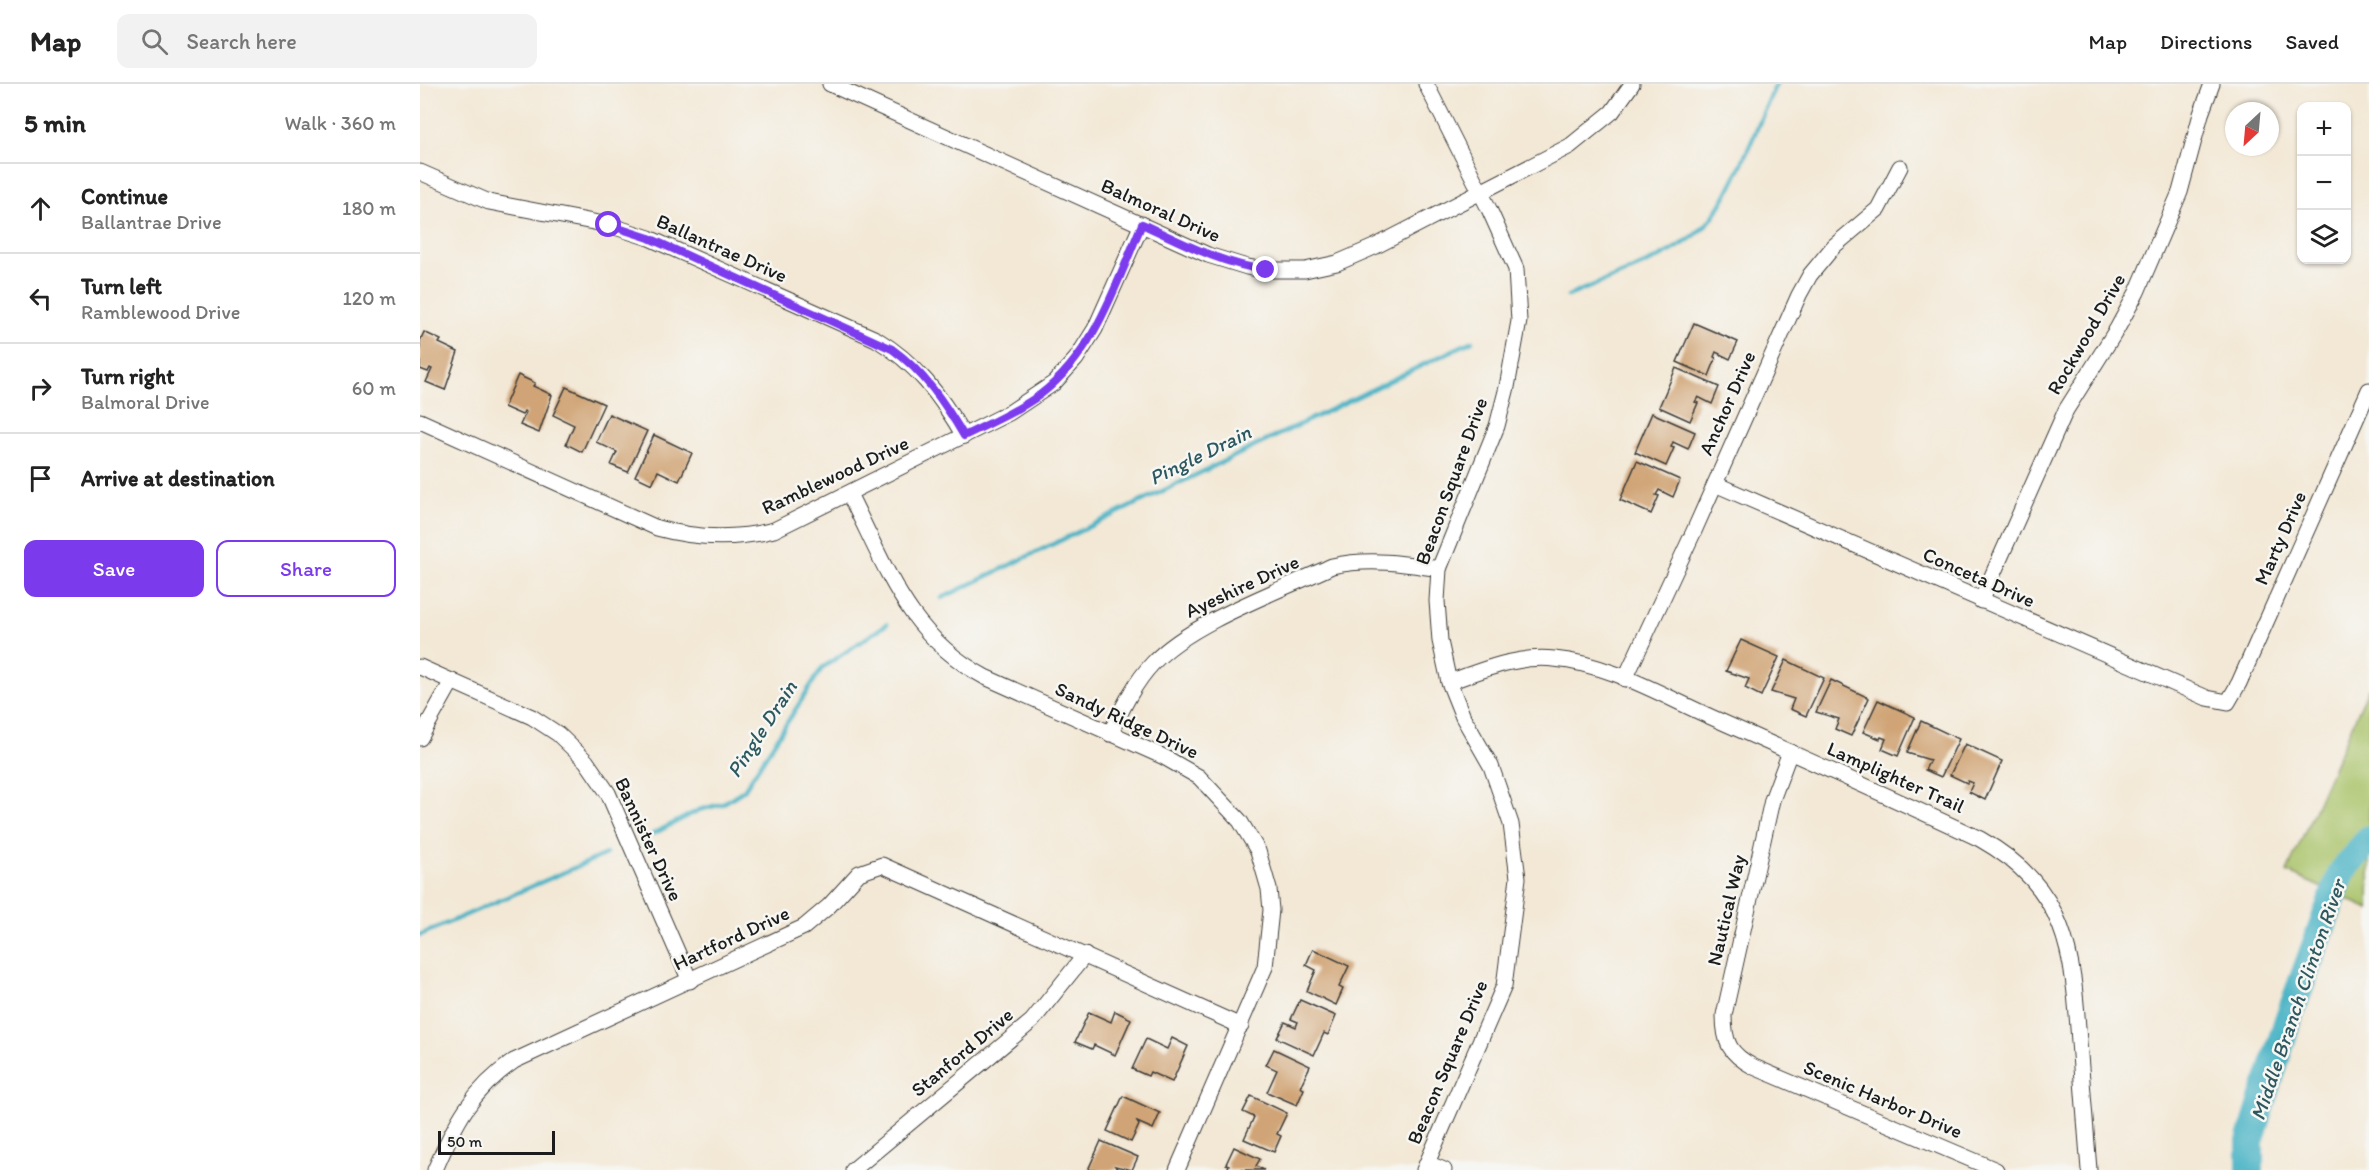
<!DOCTYPE html>
<html lang="en">
<head>
<meta charset="utf-8">
<style>
  body { margin:0; font-family:Itim,sans-serif; background:#f2f2f2; color:#222 }
  .controls { position:absolute; right:18px; top:18px; display:grid; overflow:hidden; border-radius:12px; box-shadow:0 2px 4px #0004 }
  .controls button { width:54px; height:54px; display:grid; place-items:center; padding:0; border:0; border-bottom:2px solid #e0e0e0; background:#fff; color:#222; font:30px sans-serif }
  .compass { position:absolute; left:1805px; top:18px; width:54px; height:54px; border-radius:50%; background:#fff; box-shadow:0 2px 4px #0004; rotate:206deg }
  .scale { position:absolute; left:18px; bottom:15px; width:117px; box-sizing:border-box; padding-left:6px; border:3px solid #1c1c1c; border-top:0; font-size:16px; line-height:21px; white-space:nowrap; color:#1c1c1c; -webkit-text-stroke:4px #f6f6f2; paint-order:stroke }
  .stop { position:absolute; width:18px; height:18px; margin:-14px; border:4px solid #7c3aed; border-radius:50%; background:#fff }
  .stop.end { background:#7c3aed; border-color:#fff; box-shadow:0 2px 6px #0008 }
  .list { margin:0; padding:0; list-style:none }
  h2 { display:flex; justify-content:space-between; align-items:center; height:78px; margin:0; padding:0 24px; font-size:26px }
  h2 small { font-size:20px; font-weight:400; color:#767676 }
  .list li { display:grid; grid-template-columns:39px 1fr auto; gap:18px; align-items:center; box-sizing:border-box; height:90px; padding:0 24px; border-top:2px solid #e0e0e0 }
  .list b { display:block; font-size:22px; white-space:nowrap }
  .list p { margin:0; font-size:20px; white-space:nowrap; color:#767676 }
  .list em { font-size:20px; font-style:normal; color:#767676 }
  .actions { display:flex; gap:12px; padding:18px 24px }
  .actions a { flex:1; padding:14px 0; border:2px solid #7c3aed; border-radius:12px; text-align:center; font-size:21px; color:#7c3aed }
  .actions .main { background:#7c3aed; color:#fff }
  .icon { flex:none; width:33px; height:33px; fill:none; stroke:currentColor; stroke-width:2; stroke-linecap:round; stroke-linejoin:round }
  .map { position:relative; flex:none; width:1949px; height:1086px; overflow:hidden }
  header { display:flex; align-items:center; gap:36px; box-sizing:border-box; height:84px; padding:0 30px; background:#fff; border-bottom:2px solid #e0e0e0 }
  header strong { font-size:28px }
  nav { display:flex; gap:33px; margin-inline-start:auto; font-size:21px }
  .search { width:420px; height:54px; background:#f2f2f2; display:flex; align-items:center; gap:15px; box-sizing:border-box; padding:0 21px; border-radius:12px; color:#767676; font-size:22px }
  main { display:flex }
  aside { flex:1; background:#fff }
  .map>svg:first-child { display:block }
  .green { fill:#a9c267; stroke:#626f42; stroke-width:1.5 }
  .lines { fill:none; stroke-linecap:round; stroke-linejoin:round }
  .stream { stroke:#47b2c5; stroke-width:4.5 }
  .river { stroke:#47b2c5; stroke-width:28 }
  .building { fill:#d0a476 }
  .street-casing { stroke:#3c3b38; stroke-width:17 }
  .street { stroke:#fff; stroke-width:15 }
  .route { stroke:#7c3aed; stroke-width:8 }
  .labels { text-anchor:middle; stroke-width:5; stroke-linejoin:round; paint-order:stroke }
  .street-label { font-size:20px; fill:#1c1c1c; stroke:#f6f6f2 }
  .water-label { font-size:21px; font-style:italic; fill:#2d5860; stroke:#f6f6f2 }
</style>
</head>
<body>
<header>
<strong>Map</strong>
<div class="search"><svg class="icon" aria-label="search" viewBox="0 0 24 24"><circle cx="10" cy="10" r="6"/><path d="M15 15l6 6"/></svg>Search here</div>
<nav><a>Map</a><a>Directions</a><a>Saved</a></nav>
</header>
<main>
<aside>
<h2>5 min<small>Walk · 360 m</small></h2>
<ul class="list">
<li><svg class="icon" aria-label="ahead" viewBox="0 0 24 24"><path d="M12 20V5M6 11l6-6 6 6"/></svg><div><b>Continue</b><p>Ballantrae Drive</p></div><em>180 m</em></li>
<li><svg class="icon" aria-label="left" viewBox="0 0 24 24"><path d="M17 20v-9H6M10 6l-5 5 5 5"/></svg><div><b>Turn left</b><p>Ramblewood Drive</p></div><em>120 m</em></li>
<li><svg class="icon" aria-label="right" viewBox="0 0 24 24"><path d="M7 20v-9h11M14 6l5 5-5 5"/></svg><div><b>Turn right</b><p>Balmoral Drive</p></div><em>60 m</em></li>
<li><svg class="icon" aria-label="arrive" viewBox="0 0 24 24"><path d="M6 21V4h12l-3 4 3 4H6"/></svg><div><b>Arrive at destination</b></div></li>
</ul>
<div class="actions"><a class="main">Save</a><a>Share</a></div>
</aside>
<div class="map">
<svg width="1949" height="1086" viewBox="0 0 1949 1086">
  <rect width="100%" height="100%" fill="#f6f6f2"/>
  <filter id="ink" filterUnits="userSpaceOnUse"><feTurbulence type="fractalNoise" baseFrequency=".0167" numOctaves="2"/><feDisplacementMap in="SourceGraphic" scale="12" xChannelSelector="R" yChannelSelector="G"/><feConvolveMatrix kernelMatrix="1 2 1 2 8 2 1 2 1" color-interpolation-filters="sRGB"/></filter>
  <filter id="wash" filterUnits="userSpaceOnUse"><feTurbulence type="fractalNoise" baseFrequency=".008" numOctaves="4" result="noise"/><feDisplacementMap in="SourceGraphic" scale="24" xChannelSelector="R" yChannelSelector="G"/><feGaussianBlur stdDeviation="1.35" result="paint"/><feColorMatrix in="noise" values="0 0 0 0 0 0 0 0 0 0 0 0 0 0 0 0 0 1.4 0 .05"/><feComposite in="paint" operator="in"/></filter>
  <g filter="url(#wash)">
    <rect width="100%" height="100%" fill="#f3e8d6"/>
    <polygon class="green" points="1949,603 1949,825 1867,788"/>
    <g class="lines">
      <g class="stream">
        <path d="M1148 212C1190 193 1249 176 1283 144 1310 119 1339 36 1356 0"/>
        <polyline points="522,514 1052,257"/>
        <polyline points="233,750 279,726 302,720 324,706 402,584 467,540"/>
        <polyline points="0,851 186,770"/>
      </g>
      <polyline class="river" points="1830,1086 1830,1058 1868,936 1922,788 1949,755"/>
    </g>
    <g id="blocks">
      <g class="building">
        <polygon points="1274,239 1318,258 1310,275 1296,268 1294,273 1296,274 1289,292 1257,278"/>
        <polygon points="4,248 21,256 19,259 38,268 25,306 6,298 12,285 10,284 8,288 0,285 0,257"/>
        <polygon points="1256,284 1299,303 1292,320 1278,313 1275,318 1278,319 1270,337 1239,323"/>
        <polygon points="98,291 115,299 113,302 132,311 119,349 100,341 106,328 104,327 102,331 84,323"/>
        <polygon points="146,303 184,320 162,368 146,360 154,341 133,331"/>
        <polygon points="1232,329 1275,348 1268,365 1253,358 1251,363 1254,364 1246,382 1215,368"/>
        <polygon points="189,330 227,347 208,388 191,381 197,368 176,358"/>
        <polygon points="234,351 272,369 259,397 238,387 232,400 215,392"/>
        <polygon points="1217,377 1260,396 1253,413 1239,406 1236,411 1239,412 1231,430 1200,416"/>
        <polygon points="1321,556 1359,573 1341,612 1325,604 1329,595 1306,587"/>
        <polygon points="1366,576 1404,594 1386,632 1370,625 1374,615 1351,608"/>
        <polygon points="1411,596 1449,614 1431,652 1415,645 1419,635 1396,628"/>
        <polygon points="1458,616 1495,633 1478,672 1462,665 1466,655 1461,653 1460,655 1443,648"/>
        <polygon points="1501,637 1539,655 1521,693 1505,686 1510,676 1487,669"/>
        <polygon points="1545,660 1582,677 1565,716 1549,708 1553,699 1548,697 1547,699 1530,691"/>
        <polygon points="893,865 929,882 919,903 923,905 916,921 887,907 896,886 886,881"/>
        <polygon points="880,916 916,932 908,951 904,949 894,971 857,954 865,938 876,943 878,938 871,935"/>
        <polygon points="695,927 711,935 695,971 674,961 672,965 655,958 669,928 691,938"/>
        <polygon points="752,954 768,962 752,998 730,988 728,992 712,985 726,955 747,965"/>
        <polygon points="854,965 890,982 880,1003 884,1005 877,1021 847,1008 857,986 846,981"/>
        <polygon points="703,1012 740,1029 733,1045 717,1038 719,1041 711,1058 687,1047"/>
        <polygon points="831,1012 867,1029 857,1050 861,1052 854,1068 824,1055 834,1033 823,1028"/>
        <polygon points="681,1057 718,1073 712,1086 695,1082 698,1086 668,1086"/>
        <polygon points="814,1063 840,1075 836,1082 844,1086 807,1086 809,1081 806,1080"/>
      </g>
    </g>
  </g>
  <g filter="url(#ink)">
    <use href="#blocks" fill-opacity="0" stroke="#3c3b38" stroke-width="1.5"/>
    <g class="lines">
      <defs>
        <g id="street">
          <polyline points="410,0 788,171 827,183 846,186 885,186 917,179 954,163 1150,62 1192,28 1212,0"/>
          <path d="M0 88 69 118 189 141 229 154 456 255C496 279 520 311 544 352"/>
          <path d="M0 337 237 444C277 455 314 456 354 446L589 329 634 299 656 275 675 245 722 140"/>
          <polyline points="1295,400 1787,614 1808,618 1819,599 1949,306"/>
          <path d="M429 410C467 484 487 551 565 593L744 673 779 693 820 737 838 767 849 805 851 826 845 883 757 1086"/>
          <polyline points="1561,517 1646,326 1697,245 1717,208 1760,108 1781,30 1792,0"/>
          <polyline points="0,583 112,633 138,650 166,677 188,709 270,897"/>
          <polyline points="1205,595 1274,447 1379,211 1390,191 1414,162 1458,125 1480,83"/>
          <path d="M1029 598C1063 586 1097 571 1134 575 1190 580 1241 611 1291 633 1381 673 1471 713 1560 755 1647 804 1653 868 1659 958 1662 1001 1666 1043 1669 1086"/>
          <path d="M690 650C702 625 714 599 733 579 771 538 860 507 912 482 949 474 983 479 1019 485"/>
          <polyline points="0,654 32,597"/>
          <path d="M1370 668 1352 716 1304 931C1304 958 1309 970 1334 983L1576 1086"/>
          <polyline points="1007,1079 1024,1086"/>
          <path d="M15 1086C35 1039 51 1007 94 977L384 843 409 822 439 789 462 781 821 942"/>
          <polyline points="433,1086 612,937 665,871"/>
          <polyline points="1004,1086 1084,902 1098,794 1091,740 1071,682 1043,633 1029,598 1020,557 1017,517 1019,485 1077,342 1087,303 1099,237 1096,185 1069,125 1006,0"/>
        </g>
      </defs>
      <use href="#street" class="street-casing"/>
      <use href="#street" class="street"/>
    </g>
  </g>
  <g class="lines" filter="url(#ink)">
    <path class="route" d="M189 141 229 154 472 265C504 288 524 318 544 352 570 339 598 327 621 310 675 269 696 200 722 140 763 159 802 180 846 186"/>
  </g>
  <g class="labels">
    <g class="street-label">
      <text transform="translate(741 126) rotate(24)" y="7">Balmoral Drive</text>
      <text transform="translate(302 164) rotate(24)" y="7">Ballantrae Drive</text>
      <text transform="translate(1666 250) rotate(-60)" y="7">Rockwood Drive</text>
      <text transform="translate(1307 319) rotate(-66)" y="7">Anchor Drive</text>
      <text transform="translate(415 391) rotate(-25)" y="7">Ramblewood Drive</text>
      <text transform="translate(1031 397) rotate(-70)" y="7">Beacon Square Drive</text>
      <text transform="translate(1860 454) rotate(-66)" y="7">Marty Drive</text>
      <text transform="translate(1559 493) rotate(24)" y="7">Conceta Drive</text>
      <text transform="translate(822 502) rotate(-25)" y="7">Ayeshire Drive</text>
      <text transform="translate(707 636) rotate(25)" y="7">Sandy Ridge Drive</text>
      <text transform="translate(1476 693) rotate(24)" y="7">Lamplighter Trail</text>
      <text transform="translate(229 755) rotate(65)" y="7">Bannister Drive</text>
      <text transform="translate(1306 826) rotate(-77)" y="7">Nautical Way</text>
      <text transform="translate(311 854) rotate(-25)" y="7">Hartford Drive</text>
      <text transform="translate(542 968) rotate(-40)" y="7">Stanford Drive</text>
      <text transform="translate(1027 978) rotate(-67)" y="7">Beacon Square Drive</text>
      <text transform="translate(1463 1015) rotate(23)" y="7">Scenic Harbor Drive</text>
    </g>
    <g class="water-label">
      <text transform="translate(780 371) rotate(-26)" y="7">Pingle Drain</text>
      <text transform="translate(342 645) rotate(-57)" y="7">Pingle Drain</text>
      <text transform="translate(1878 916) rotate(-71)" y="7">Middle Branch Clinton River</text>
    </g>
  </g>
</svg>
<div class="controls">
<button>+</button>
<button>−</button>
<button><svg class="icon" aria-label="layers" viewBox="0 0 24 24"><path d="M12 4l9 5-9 5-9-5zM3 14l9 5 9-5"/></svg></button>
</div>
<svg class="compass" viewBox="-18 -18 36 36"><path d="M0-13l5 13h-10z" fill="#e53935"/><path d="M0 13l5-13h-10z" fill="#767676"/></svg>
<div class="scale">50 m</div>
<div class="stop" style="left:189px;top:141px"></div>
<div class="stop end" style="left:846px;top:186px"></div>
</div>
</main>
</body>
</html>
